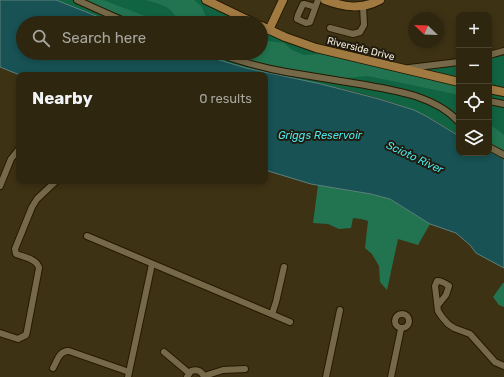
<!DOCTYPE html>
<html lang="en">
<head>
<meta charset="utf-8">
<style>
  body { margin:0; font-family:Rubik,sans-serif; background:#3a321d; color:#f1f3f6 }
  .controls { position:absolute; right:12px; top:12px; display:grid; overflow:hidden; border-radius:8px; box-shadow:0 2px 6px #0003 }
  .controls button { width:36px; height:36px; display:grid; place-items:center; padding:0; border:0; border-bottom:1px solid #49432f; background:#2e260f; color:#f1f3f6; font:20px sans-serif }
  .compass { position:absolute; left:408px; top:12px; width:36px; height:36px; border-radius:50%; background:#2e260f; box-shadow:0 2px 6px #0003; rotate:293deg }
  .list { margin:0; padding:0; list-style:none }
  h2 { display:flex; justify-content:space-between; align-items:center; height:52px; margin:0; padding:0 16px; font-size:17px }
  h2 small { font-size:13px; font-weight:400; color:#a7a59e }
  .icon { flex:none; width:22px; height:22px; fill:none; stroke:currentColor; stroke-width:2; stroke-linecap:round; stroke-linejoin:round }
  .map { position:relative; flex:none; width:504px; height:377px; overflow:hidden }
  .search { position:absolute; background:#2e260f; box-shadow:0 2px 6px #0003; left:16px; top:16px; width:252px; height:44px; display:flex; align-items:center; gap:10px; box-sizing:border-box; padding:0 14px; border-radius:22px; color:#a7a59e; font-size:15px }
  .panel { position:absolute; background:#2e260f; box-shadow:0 2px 6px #0003; left:16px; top:72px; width:252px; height:112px; border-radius:8px }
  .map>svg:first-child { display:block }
  .green { fill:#116442 }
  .forest { fill:#227450 }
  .water { fill:#185254; stroke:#5a817d }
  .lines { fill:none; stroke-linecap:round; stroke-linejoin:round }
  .minor-casing { stroke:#251900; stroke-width:8 }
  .major-casing { stroke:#251900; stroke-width:10 }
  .minor { stroke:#766949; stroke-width:6 }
  .major { stroke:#a17a42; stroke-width:8 }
  .labels { text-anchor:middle; stroke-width:4; stroke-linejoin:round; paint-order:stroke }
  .street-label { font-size:10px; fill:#f5eedd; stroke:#201b0e }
  .water-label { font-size:11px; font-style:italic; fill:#49e7ed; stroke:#201b0e }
</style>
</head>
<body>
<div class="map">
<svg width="504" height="377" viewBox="0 0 504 377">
  <rect width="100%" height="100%" fill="#3e3214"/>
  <g class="green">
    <polygon points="56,0 206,0 254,23 114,23"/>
    <path d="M261 26 285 37 459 82V136C445 126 430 117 414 110 344 83 267 78 196 53H261Z"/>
    <polygon points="504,54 504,89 489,86 489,57"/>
    <polygon points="459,64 459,78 427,71 428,68"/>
    <polygon points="489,89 504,92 504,159 489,151"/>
  </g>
  <g class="forest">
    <polygon points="85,0 103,0 163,23 143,23 99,7"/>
    <path d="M146 0H194L202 7 208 23H179C172 6 163 5 146 0Z"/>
    <polygon points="261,40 284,43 292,50 304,55 318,54 347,58 459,85 459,103 457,103 457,97 455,94 368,76 326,80 249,64 211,53 261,53"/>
    <polygon points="489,121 492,126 504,135 504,153 489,146"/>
    <polygon points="318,185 371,194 390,199 430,224 418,245 398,239 387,290 380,282 379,266 372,254 365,248 368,221 361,219 353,218 351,228 339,229 328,224 313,223"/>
    <polygon points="503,283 504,283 504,307 499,305 493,297"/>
  </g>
  <polygon class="water" points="0,0 56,0 114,23 23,23 23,53 196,53 246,68 321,84 379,99 414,110 426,116 459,136 459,153 489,153 489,151 504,159 504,268 476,253 470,245 456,233 430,224 390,199 371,194 311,184 265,170 265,75 20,75 0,67"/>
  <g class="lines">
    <defs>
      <g id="minor">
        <polyline points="77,0 128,23"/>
        <polyline points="315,7 305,4 303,4 298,15 297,19 306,23 310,22 318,0"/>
        <polyline points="330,28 353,34 360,32 364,25 363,6"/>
        <path d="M216 53C239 61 263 68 286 72 310 76 335 80 359 84 393 90 434 95 459 122"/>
        <polyline points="489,55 504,51"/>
        <polyline points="409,68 459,62"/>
        <polyline points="489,101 504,104"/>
        <polyline points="489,147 504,155"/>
        <polyline points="0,186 11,159 19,149"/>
        <polyline points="87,236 290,322"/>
        <path d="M438 305 446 295 449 286C445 283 442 281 437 281L435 286 438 311 442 317 448 324 454 328 470 334 495 362 504 366"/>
        <circle cx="402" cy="321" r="7"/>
        <polyline points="272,314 276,302 284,267"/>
        <path d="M0 333 18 339 26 335 27 331 39 268C37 259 24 257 16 254L15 249 32 207 37 199 56 181"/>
        <polyline points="164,352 189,373"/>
        <path d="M53 368C57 361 60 350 69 351L129 372"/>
        <polyline points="204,376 223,370 245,369"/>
        <polyline points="128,377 152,264"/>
        <path d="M187 377 191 371C197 369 202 371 204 377"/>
        <polyline points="326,377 340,310"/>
        <polyline points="391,377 401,329"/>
      </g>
      <g id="major">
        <polyline points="206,0 254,23"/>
        <path d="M325 0C344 7 361 10 380 0"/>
        <polyline points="261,26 285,37 316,48 459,82"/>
        <polyline points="269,30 283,0"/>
        <polyline points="489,89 504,92"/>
      </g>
    </defs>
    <use href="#minor" class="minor-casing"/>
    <use href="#major" class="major-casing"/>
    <use href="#minor" class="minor"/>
    <use href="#major" class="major"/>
  </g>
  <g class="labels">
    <g class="street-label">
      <text transform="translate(361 48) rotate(14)" y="4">Riverside Drive</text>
    </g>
    <g class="water-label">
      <text x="320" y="139">Griggs Reservoir</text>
      <text transform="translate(415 157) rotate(25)" y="4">Scioto River</text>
    </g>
  </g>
</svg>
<div class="controls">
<button>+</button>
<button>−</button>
<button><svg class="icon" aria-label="locate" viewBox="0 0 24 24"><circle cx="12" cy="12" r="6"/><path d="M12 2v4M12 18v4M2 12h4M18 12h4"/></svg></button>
<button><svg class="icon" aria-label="layers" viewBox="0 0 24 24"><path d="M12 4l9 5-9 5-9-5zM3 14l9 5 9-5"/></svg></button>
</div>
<svg class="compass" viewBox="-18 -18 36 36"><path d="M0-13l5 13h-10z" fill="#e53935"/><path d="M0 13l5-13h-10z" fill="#a7a59e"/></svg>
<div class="search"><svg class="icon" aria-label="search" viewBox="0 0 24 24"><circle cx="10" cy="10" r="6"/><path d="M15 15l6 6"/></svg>Search here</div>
<section class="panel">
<h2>Nearby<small>0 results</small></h2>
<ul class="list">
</ul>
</section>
</div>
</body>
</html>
